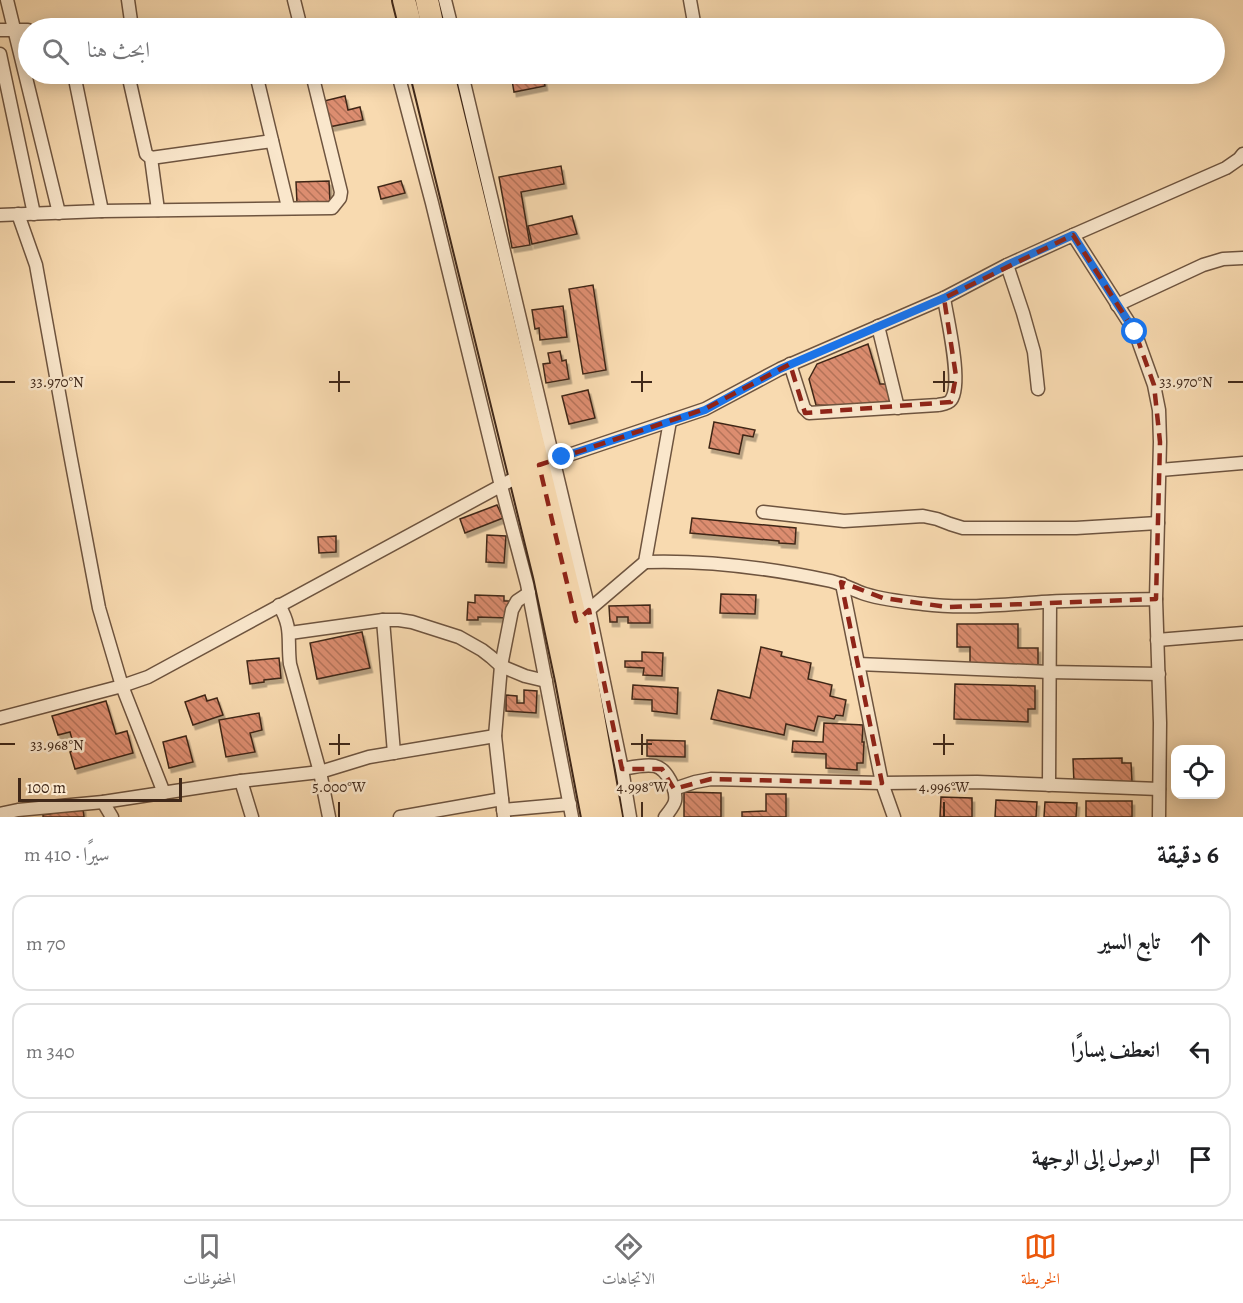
<!DOCTYPE html>
<html lang="ar">
<head>
<meta charset="utf-8">
<style>
  body { margin:0; font-family:Alegreya,Amiri,serif; background:#f6f6f6; color:#202124; direction:rtl }
  .controls { position:absolute; right:18px; bottom:18px; display:grid; overflow:hidden; border-radius:12px; box-shadow:0 3px 15px #0003 }
  .controls button { width:54px; height:54px; display:grid; place-items:center; padding:0; border:0; border-bottom:2px solid #e0e0e0; background:#fff; color:#202124; font:30px sans-serif }
  .scale { position:absolute; left:18px; bottom:15px; width:164px; box-sizing:border-box; padding-left:6px; border:3px solid #402819; border-top:0; font-size:16px; line-height:21px; white-space:nowrap; color:#402819; -webkit-text-stroke:4px #fae7cc; paint-order:stroke }
  .stop { position:absolute; width:18px; height:18px; margin:-14px; border:4px solid #1a73e8; border-radius:50%; background:#fff }
  .stop.end { background:#1a73e8; border-color:#fff; box-shadow:0 2px 6px #0008 }
  .list { margin:0; padding:0; list-style:none }
  h2 { display:flex; justify-content:space-between; align-items:center; height:78px; margin:0; padding:0 24px; font-size:26px }
  h2 small { font-size:20px; font-weight:400; color:#757577 }
  .list li { display:grid; grid-template-columns:39px 1fr auto; gap:18px; align-items:center; box-sizing:border-box; height:96px; margin:0 12px 12px; padding:0 12px; border:2px solid #e0e0e0; border-radius:18px }
  .list b { display:block; font-size:22px; white-space:nowrap }
  .list em { font-size:20px; font-style:normal; color:#757577 }
  .icon { flex:none; width:33px; height:33px; fill:none; stroke:currentColor; stroke-width:2; stroke-linecap:round; stroke-linejoin:round }
  .map { position:relative; flex:none; width:1243px; height:817px; overflow:hidden; direction:ltr }
  .search { position:absolute; background:#fff; box-shadow:0 3px 15px #0003; left:18px; right:18px; top:18px; height:66px; display:flex; align-items:center; gap:15px; box-sizing:border-box; padding:0 21px; border-radius:33px; color:#757577; font-size:22px }
  .sheet { height:402px; background:#fff }
  nav { display:flex; justify-content:space-around; align-items:center; box-sizing:border-box; height:84px; border-top:2px solid #e0e0e0; background:#fff; font-size:16px; color:#757577 }
  nav a { display:grid; justify-items:center; gap:3px }
  nav .on { color:#ea580c }
  .map>svg:first-child { display:block }
  .building { fill:url(#building-back-hatch); stroke:#402819; stroke-width:1.5; filter:url(#shadow) }
  .lines { fill:none; stroke-linecap:round; stroke-linejoin:round }
  .street-casing { stroke:#6e543f; stroke-width:15 }
  .highway-casing { stroke:#402819; stroke-width:26 }
  .street { stroke:#fae7cc; stroke-width:12 }
  .highway { stroke:#f8dab0; stroke-width:22 }
  .route { stroke:#1a73e8; stroke-width:8 }
  .marked { fill:none; stroke:#8f2418; stroke-width:4.5; stroke-dasharray:12 8; stroke-linejoin:round }
  .ticks { fill:none; stroke:#402819; stroke-width:2 }
  .ticks-label { font-size:15px; text-anchor:middle; fill:#402819; stroke:#fae7cc; stroke-width:5; stroke-linejoin:round; paint-order:stroke }
</style>
</head>
<body>
<div class="map">
<svg width="1243" height="817" viewBox="0 0 1243 817">
  <defs>
    <pattern id="building-back-hatch" width="6" height="6" patternUnits="userSpaceOnUse" patternTransform="scale(1.5)"><rect width="6" height="6" fill="#dc8d6f"/><path d="M-1 5l2 2M0 0l6 6M5-1l2 2" fill="none" stroke="#b4735a"/></pattern>
    <filter id="shadow"><feDropShadow dx="2.5" dy="4.5" stdDeviation="0" flood-color="#0004"/></filter>
  </defs>
  <rect width="100%" height="100%" fill="#f8dab0"/>
  <filter id="stains"><feTurbulence type="fractalNoise" baseFrequency=".00333" numOctaves="4"/><feColorMatrix values="0 0 0 0 .2 0 0 0 0 .09 0 0 0 0 .02 0 0 0 .5 -.17"/></filter>
  <radialGradient id="worn" r=".72"><stop offset=".6" stop-color="#630" stop-opacity="0"/><stop offset="1" stop-color="#630" stop-opacity=".3"/></radialGradient>
  <g class="building">
    <polygon points="511,74 543,74 545,86 514,92"/>
    <polygon points="345,96 348,110 360,107 363,120 329,127 324,101"/>
    <polygon points="561,166 564,184 521,192 530,245 512,248 499,177"/>
    <polygon points="329,181 330,202 297,203 296,182"/>
    <polygon points="401,181 405,193 381,199 378,187"/>
    <polygon points="572,216 577,234 532,244 528,226"/>
    <polygon points="593,285 606,370 583,374 569,289"/>
    <polygon points="563,306 567,337 540,340 539,328 535,329 532,310"/>
    <polygon points="868,344 880,384 887,384 890,404 859,407 816,405 809,379 817,364"/>
    <polygon points="560,351 562,361 566,360 569,379 546,383 543,364 550,363 548,353"/>
    <polygon points="588,390 595,418 569,424 562,396"/>
    <polygon points="714,422 755,430 753,437 743,435 739,454 709,448"/>
    <polygon points="497,505 503,518 465,533 460,519"/>
    <polygon points="692,518 796,528 795,544 779,543 779,541 690,533"/>
    <polygon points="487,535 506,536 504,563 486,562"/>
    <polygon points="336,536 336,552 319,553 318,537"/>
    <polygon points="721,594 756,595 755,614 720,613"/>
    <polygon points="475,595 504,596 504,601 509,601 508,618 478,617 478,620 467,620 468,602 475,603"/>
    <polygon points="650,605 650,623 628,623 628,617 617,617 617,622 610,622 609,606"/>
    <polygon points="957,624 1018,624 1018,648 1038,648 1038,668 970,667 970,647 957,647"/>
    <polygon points="362,632 370,668 317,679 310,643"/>
    <polygon points="761,647 782,652 781,656 811,663 808,679 832,685 830,696 846,700 843,716 836,715 834,719 818,716 814,731 786,724 784,735 711,719 718,690 750,698"/>
    <polygon points="642,652 663,653 662,676 643,675 644,668 625,667 625,661 642,661"/>
    <polygon points="279,658 281,678 264,680 264,682 250,684 247,661"/>
    <polygon points="955,684 1035,686 1035,709 1028,709 1028,722 954,719"/>
    <polygon points="633,685 678,688 677,714 652,711 652,700 632,699"/>
    <polygon points="524,690 537,691 536,713 506,711 506,695 517,696 517,703 524,703"/>
    <polygon points="205,695 207,701 217,698 223,715 193,725 185,702"/>
    <polygon points="106,701 116,734 127,731 133,753 75,769 70,752 75,750 70,732 58,735 52,716"/>
    <polygon points="259,713 262,730 250,733 255,752 226,757 219,720"/>
    <polygon points="824,723 863,725 862,742 864,742 863,763 857,763 857,770 826,768 826,754 792,752 793,741 823,742"/>
    <polygon points="186,736 193,762 169,768 163,742"/>
    <polygon points="647,740 685,741 685,757 647,756"/>
    <polygon points="1122,758 1122,763 1131,763 1132,782 1074,784 1073,759"/>
    <polygon points="684,792 721,793 721,817 684,817"/>
    <polygon points="766,794 786,794 786,817 742,817 742,812 766,811"/>
    <polygon points="941,797 972,798 972,817 940,817"/>
    <polygon points="996,800 1037,802 1036,817 995,817"/>
    <rect x="1086" y="801" width="46" height="16"/>
    <polygon points="1045,802 1077,803 1076,817 1044,817"/>
    <polygon points="83,808 84,817 43,817 43,815"/>
  </g>
  <g class="lines">
    <defs>
      <g id="street">
        <polyline points="7,0 59,213"/>
        <polyline points="128,0 132,28"/>
        <polyline points="294,0 301,28"/>
        <polyline points="445,0 452,28"/>
        <polyline points="690,0 695,28"/>
        <polyline points="0,30 28,30"/>
        <polyline points="0,54 34,214"/>
        <polyline points="74,74 102,211"/>
        <polyline points="128,74 146,154 151,158 158,210"/>
        <polyline points="256,74 288,207"/>
        <polyline points="398,74 432,203 501,486 527,584 572,817"/>
        <polyline points="462,74 589,610 622,769 630,817"/>
        <polyline points="151,158 272,141"/>
        <polyline points="18,214 36,265 70,454 99,608 122,686 164,793"/>
        <polyline points="0,215 102,211 332,208 340,198 341,192 312,74"/>
        <polyline points="1073,235 1226,168 1239,159 1243,154"/>
        <polyline points="1007,265 1023,313 1034,352 1038,389"/>
        <polyline points="1117,305 1203,265 1223,259 1243,258"/>
        <polyline points="878,326 898,408"/>
        <path d="M790 364 804 408 809 413 938 405C943 404 948 404 951 400 963 384 947 318 944 298"/>
        <polyline points="1160,470 1243,463"/>
        <polyline points="763,512 844,521 923,516 937,519 950,524 963,528 1076,528 1158,523"/>
        <path d="M645 562C707 560 770 568 831 581 843 584 853 590 865 594 884 600 904 602 923 604 963 609 1002 605 1042 602 1080 600 1118 600 1156 599"/>
        <polyline points="842,584 882,783 894,817"/>
        <path d="M279 605C293 629 287 639 290 664L320 772 329 817"/>
        <polyline points="584,614 645,562 670,421"/>
        <polyline points="383,620 394,753"/>
        <polyline points="290,633 383,620 399,620 412,622 459,637 482,650 491,657 501,666 525,676 546,681"/>
        <polyline points="1157,640 1243,633"/>
        <polyline points="858,664 1049,672 1159,674"/>
        <polyline points="0,718 122,686 148,677 539,465 705,409 780,369 944,298 1007,265 1073,235 1135,332 1154,385 1159,410 1160,442 1156,599 1160,723 1159,817"/>
        <path d="M622 769C633 767 645 764 655 766 667 769 677 790 675 801 674 806 668 813 665 817"/>
        <polyline points="241,781 252,817"/>
        <polyline points="1049,785 1050,602"/>
        <polyline points="674,789 695,782 711,779 882,783 977,782 1159,789"/>
        <polyline points="103,802 112,817"/>
        <polyline points="503,810 570,804"/>
        <polyline points="0,814 18,810 103,802 241,781 320,772 369,757 495,736"/>
        <polyline points="400,817 502,799"/>
        <polyline points="504,817 495,736 501,666 512,610 517,601 529,593"/>
      </g>
      <g id="highway">
        <polyline points="404,0 411,28"/>
        <polyline points="427,0 433,28"/>
        <polyline points="422,74 545,576 567,680 593,817"/>
        <polyline points="443,74 576,621 611,817"/>
      </g>
    </defs>
    <use href="#street" class="street-casing"/>
    <use href="#highway" class="highway-casing"/>
    <use href="#street" class="street"/>
    <use href="#highway" class="highway"/>
  </g>
  <g class="lines">
    <polyline class="route" points="562,457 705,410 780,369 944,298 1007,265 1073,235 1135,332"/>
  </g>
  <path class="marked" d="M1073 235 1135 332 1154 385 1160 442 1156 599 947 607 883 598 841 582 882 783 711 779 674 789 662 769H622L589 610 576 621 539 465 705 409 790 364 805 413 951 402 956 376 944 298Z"/>
  <path class="ticks" d="M339 371V392M642 371V392M944 371V392M0 382H15M329 382H350M631 382H652M933 382H954M1228 382H1243M339 734V755M642 734V755M944 734V755M0 744H15M329 744H350M631 744H652M933 744H954M339 802V817M642 802V817M944 802V817"/>
  <g class="ticks-label">
    <text x="57" y="387">33.970°N</text>
    <text x="1186" y="387">33.970°N</text>
    <text x="57" y="750">33.968°N</text>
    <text x="339" y="792">5.000°W</text>
    <text x="642" y="792">4.998°W</text>
    <text x="944" y="792">4.996°W</text>
  </g>
  <rect width="100%" height="100%" filter="url(#stains)"/>
  <rect width="100%" height="100%" fill="url(#worn)"/>
</svg>
<div class="controls">
<button><svg class="icon" aria-label="locate" viewBox="0 0 24 24"><circle cx="12" cy="12" r="6"/><path d="M12 2v4M12 18v4M2 12h4M18 12h4"/></svg></button>
</div>
<div class="scale">100 m</div>
<div class="stop" style="left:1135px;top:332px"></div>
<div class="stop end" style="left:562px;top:457px"></div>
<div class="search"><svg class="icon" aria-label="search" viewBox="0 0 24 24"><circle cx="10" cy="10" r="6"/><path d="M15 15l6 6"/></svg>ابحث هنا</div>
</div>
<section class="sheet">
<h2>6 دقيقة<small>سيرًا · 410 m</small></h2>
<ul class="list">
<li><svg class="icon" aria-label="ahead" viewBox="0 0 24 24"><path d="M12 20V5M6 11l6-6 6 6"/></svg><div><b>تابع السير</b></div><em>70 m</em></li>
<li><svg class="icon" aria-label="left" viewBox="0 0 24 24"><path d="M17 20v-9H6M10 6l-5 5 5 5"/></svg><div><b>انعطف يسارًا</b></div><em>340 m</em></li>
<li><svg class="icon" aria-label="arrive" viewBox="0 0 24 24"><path d="M6 21V4h12l-3 4 3 4H6"/></svg><div><b>الوصول إلى الوجهة</b></div></li>
</ul>
</section>
<nav>
<a class="on"><svg class="icon" aria-label="map" viewBox="0 0 24 24"><path d="M3 6l6-2 6 2 6-2v14l-6 2-6-2-6 2zM9 4v14M15 6v14"/></svg>الخريطة</a>
<a><svg class="icon" aria-label="directions" viewBox="0 0 24 24"><path d="M12 3l9 9-9 9-9-9zM9 14v-3h6M13 9l2 2-2 2"/></svg>الاتجاهات</a>
<a><svg class="icon" aria-label="saved" viewBox="0 0 24 24"><path d="M7 4h10v16l-5-4-5 4z"/></svg>المحفوظات</a>
</nav>
</body>
</html>
